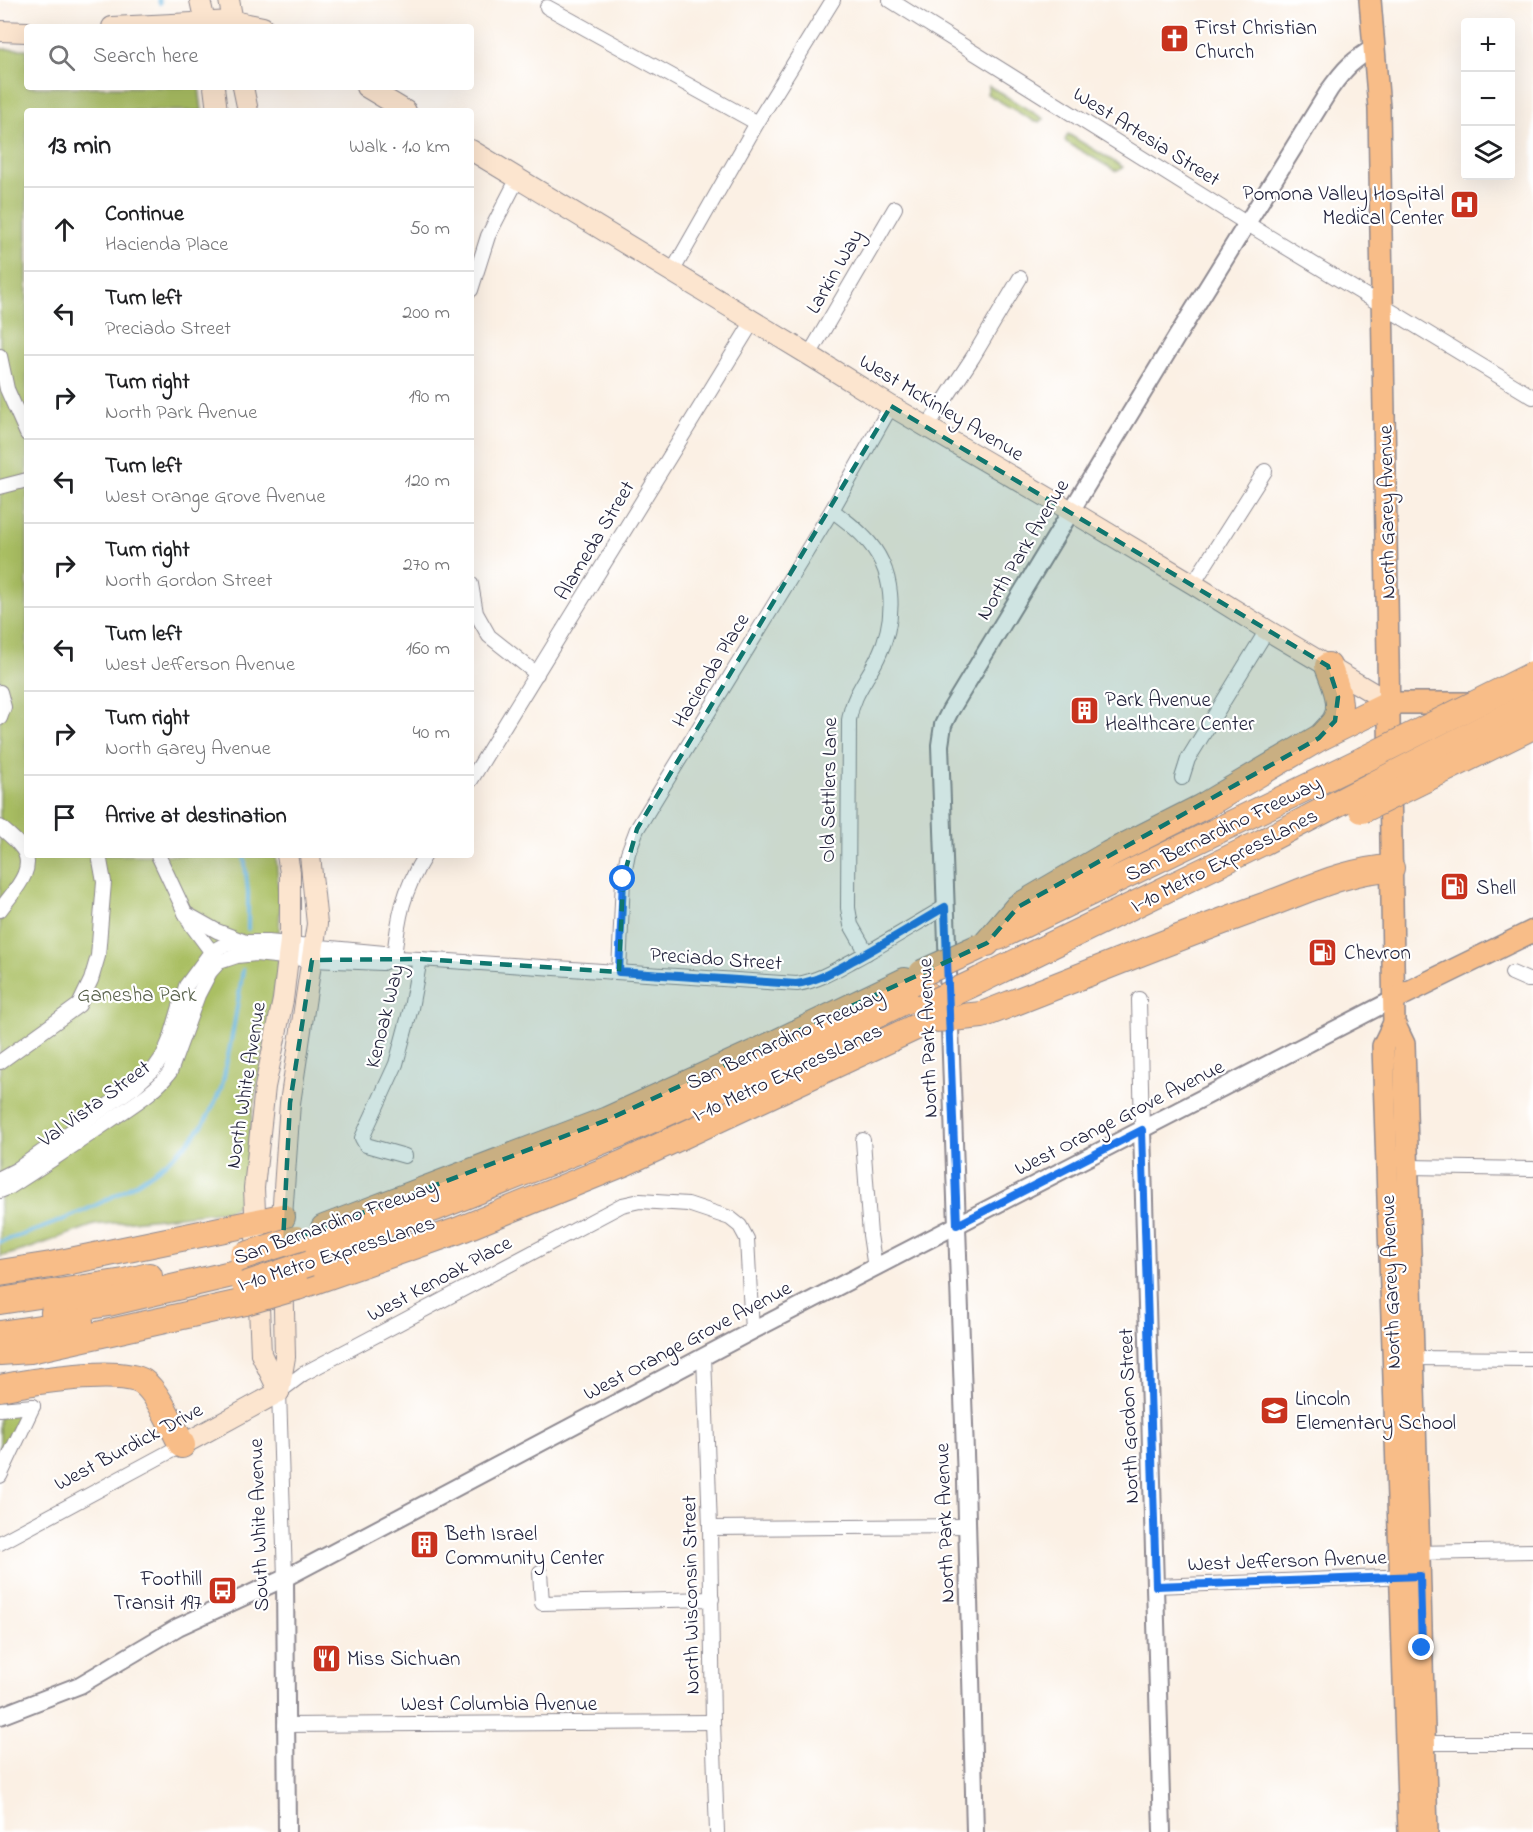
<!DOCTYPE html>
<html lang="en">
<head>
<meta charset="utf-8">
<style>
  body { margin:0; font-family:"Indie Flower",sans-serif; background:#f2f2f2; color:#202124 }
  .controls { position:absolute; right:18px; top:18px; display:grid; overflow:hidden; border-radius:6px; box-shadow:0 6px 24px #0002 }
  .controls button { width:54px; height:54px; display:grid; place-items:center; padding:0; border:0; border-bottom:2px solid #e0e0e0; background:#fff; color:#202124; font:30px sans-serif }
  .stop { position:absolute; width:18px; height:18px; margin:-14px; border:4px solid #1a73e8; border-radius:50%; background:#fff }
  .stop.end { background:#1a73e8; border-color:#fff; box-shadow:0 2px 6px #0008 }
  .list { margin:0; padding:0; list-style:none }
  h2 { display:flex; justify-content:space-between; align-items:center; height:78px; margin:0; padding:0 24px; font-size:26px }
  h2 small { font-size:20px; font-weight:400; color:#757577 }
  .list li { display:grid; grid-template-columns:39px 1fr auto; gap:18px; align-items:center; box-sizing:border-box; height:84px; padding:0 24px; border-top:2px solid #e0e0e0 }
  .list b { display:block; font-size:22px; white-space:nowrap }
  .list p { margin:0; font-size:20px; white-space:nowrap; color:#757577 }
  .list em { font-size:20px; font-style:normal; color:#757577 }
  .icon { flex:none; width:33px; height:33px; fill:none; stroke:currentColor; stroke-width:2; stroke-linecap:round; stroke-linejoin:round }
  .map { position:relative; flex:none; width:1533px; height:1832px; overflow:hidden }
  .search { position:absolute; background:#fff; box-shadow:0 6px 24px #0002; left:24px; top:24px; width:450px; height:66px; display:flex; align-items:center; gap:15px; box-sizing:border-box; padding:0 21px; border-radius:6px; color:#757577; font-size:22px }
  .panel { position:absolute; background:#fff; box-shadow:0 6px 24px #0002; left:24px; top:108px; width:450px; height:750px; border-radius:6px }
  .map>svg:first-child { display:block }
  .green { fill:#aabf64; stroke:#667050; stroke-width:1.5 }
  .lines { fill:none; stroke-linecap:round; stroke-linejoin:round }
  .stream { stroke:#63b4de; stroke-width:4 }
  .minor-casing { stroke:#8e8990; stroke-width:16 }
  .tertiary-casing { stroke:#8e8990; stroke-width:20 }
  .secondary-casing { stroke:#8e8990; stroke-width:22 }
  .primary-casing { stroke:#8e8990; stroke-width:24 }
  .motorway-casing { stroke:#8e8990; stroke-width:28 }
  .minor { stroke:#fff; stroke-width:14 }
  .tertiary { stroke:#fff; stroke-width:16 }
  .secondary { stroke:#fce5cf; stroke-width:20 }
  .primary { stroke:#f8bd88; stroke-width:21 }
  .motorway { stroke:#f8bd88; stroke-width:26 }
  .motorway-bridge-casing { stroke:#8e8990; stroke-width:28; stroke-linecap:butt }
  .motorway-bridge { stroke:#f8bd88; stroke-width:26 }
  .route { stroke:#1a73e8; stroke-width:8 }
  .marked { fill:#0f766e; fill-opacity:0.2; stroke:#0f766e; stroke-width:4.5; stroke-dasharray:12 8; stroke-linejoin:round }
  .labels { text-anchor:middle; stroke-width:4.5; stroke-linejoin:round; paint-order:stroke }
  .poi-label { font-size:21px; fill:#22223b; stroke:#fff; text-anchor:start }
  .street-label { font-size:21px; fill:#22223b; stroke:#fff }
  .park-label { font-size:21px; fill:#58614b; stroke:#fff }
</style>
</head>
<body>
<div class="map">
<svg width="1533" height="1832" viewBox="0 0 1533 1832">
  <rect width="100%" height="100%" fill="#fff"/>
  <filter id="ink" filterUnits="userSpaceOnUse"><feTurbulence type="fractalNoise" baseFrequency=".0167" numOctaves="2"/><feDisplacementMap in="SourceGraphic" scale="12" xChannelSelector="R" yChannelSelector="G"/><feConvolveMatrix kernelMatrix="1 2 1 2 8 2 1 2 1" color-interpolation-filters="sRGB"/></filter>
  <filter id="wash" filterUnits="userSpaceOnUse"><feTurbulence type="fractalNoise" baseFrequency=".008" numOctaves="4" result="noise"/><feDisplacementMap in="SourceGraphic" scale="24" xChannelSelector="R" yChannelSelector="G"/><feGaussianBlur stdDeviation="1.35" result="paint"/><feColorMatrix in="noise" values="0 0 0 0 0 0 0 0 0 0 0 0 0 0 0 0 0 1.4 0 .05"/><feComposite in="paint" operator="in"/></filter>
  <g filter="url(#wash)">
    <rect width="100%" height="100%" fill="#fbf0e4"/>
    <g class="green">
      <polygon points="0,49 27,49 27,87 199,87 202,111 27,111 27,855 276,855 280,906 278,974 253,1107 243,1195 236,1207 227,1211 94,1225 28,1249 0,1257"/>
      <polygon points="989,86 1044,119 1039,122 1035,122 987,94"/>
      <polygon points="1068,134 1123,167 1118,171 1114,170 1066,142 1065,140"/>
      <polygon points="21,1413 3,1448 0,1454 0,1415"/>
    </g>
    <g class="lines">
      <g class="stream">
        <polyline points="159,0 160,3"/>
        <polyline points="244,855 248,892 248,929"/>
        <path d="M0 1242C66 1222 163 1182 203 1124 210 1114 215 1102 220 1091 224 1082 225 1070 227 1060 234 1030 238 1000 243 970"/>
      </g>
    </g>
  </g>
  <g filter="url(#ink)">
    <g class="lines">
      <defs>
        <g id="minor">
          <polyline points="890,0 1246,223 1533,397"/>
          <polyline points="547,7 757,123"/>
          <polyline points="672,272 757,123 833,0"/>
          <polyline points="471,290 488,236 518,178"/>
          <polyline points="809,355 895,208"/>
          <polyline points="0,356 7,389 27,434"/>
          <polyline points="927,427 973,357 1020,278"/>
          <polyline points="0,487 27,480"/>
          <path d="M832 510C843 519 855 527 864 537 896 569 897 618 878 657 867 680 853 694 849 720L848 908 851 925 867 953"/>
          <polyline points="471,584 476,613 489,636 537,674"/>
          <polyline points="1193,584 1265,471"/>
          <polyline points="0,692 4,707 0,718"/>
          <polyline points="1182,778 1188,759 1267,630"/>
          <polyline points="471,780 753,321"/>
          <path d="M0 827C7 833 15 839 21 847 39 868 12 893 0 910"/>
          <polyline points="158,855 190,923 216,958"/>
          <polyline points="185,913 217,931 243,941"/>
          <path d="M394 958C398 917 403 891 425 855"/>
          <polyline points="619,972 623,879 628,853 637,829 832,510 891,406"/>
          <polyline points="1512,973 1528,980 1533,980"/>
          <polyline points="1139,999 1142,1130"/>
          <polyline points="0,1062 79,1005 91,980 98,956 104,882 99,855"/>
          <polyline points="863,1140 870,1235 875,1268"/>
          <polyline points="405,1156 366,1145 362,1138 396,1064 411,1008 420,959"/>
          <polyline points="1408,1167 1533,1169"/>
          <polyline points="0,1178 16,1170 134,1087 154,1069 163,1056 171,1037 186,986 211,952 222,946 239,942 268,942 384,953 394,958"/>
          <path d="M0 1191 10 1187C43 1166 76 1144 108 1122 129 1107 155 1093 170 1072L198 995 210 972 219 962 237 956 256 954 312 960 382 963 394 958 420 959 797 984C817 981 834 971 852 961 884 944 914 925 945 907"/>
          <polyline points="704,1356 710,1528 713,1722 717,1832"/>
          <polyline points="1413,1358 1533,1359"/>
          <polyline points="0,1409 33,1406"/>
          <polyline points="0,1476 33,1406"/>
          <polyline points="710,1528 967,1526"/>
          <polyline points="0,1543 182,1445"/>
          <polyline points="1412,1553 1533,1551"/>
          <polyline points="540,1572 542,1603 712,1599"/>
          <polyline points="285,1578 279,1392 303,1374 622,1205 640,1201 688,1204 730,1218 740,1226 747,1239 752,1331"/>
          <polyline points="1156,1586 1409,1576"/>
          <polyline points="285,1725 713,1722"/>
          <polyline points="1425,1743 1533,1743"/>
        </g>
        <g id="tertiary">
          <polyline points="1142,1130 1162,1832"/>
          <polyline points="285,1578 287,1832"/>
          <polyline points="0,1716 80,1685 178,1627 285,1578 752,1331 1394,999"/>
          <path d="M975 1832 966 1481 940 745 943 725 950 711 1176 338 1330 89C1345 68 1353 60 1375 47"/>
        </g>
        <g id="secondary">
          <polyline points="200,0 206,27"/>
          <polyline points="229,0 234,27"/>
          <polyline points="112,27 233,21 263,27"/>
          <polyline points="0,31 27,32"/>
          <polyline points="214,87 217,111"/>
          <polyline points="243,87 248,111"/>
          <polyline points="366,87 406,111"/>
          <polyline points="471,150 809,355 891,406 1071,511 1193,584 1267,630 1390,703"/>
          <polyline points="279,1392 261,1354 254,1188 265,1087 283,1000 290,941 290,872 287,855"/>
          <polyline points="279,1392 285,1357 282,1217 290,1103 317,924 310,855"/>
          <polyline points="182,1445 279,1392"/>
        </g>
        <g id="primary">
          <polyline points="1370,0 1379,108 1394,1023 1404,1044 1427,1832"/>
          <polyline points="1390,703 1476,703"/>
          <polyline points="1394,999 1533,931"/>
          <polyline points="1394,1023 1383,1046 1409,1832"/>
        </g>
        <g id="motorway">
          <path d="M1322 736C1326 731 1331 727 1335 721 1345 705 1334 682 1328 666"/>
          <polyline points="998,937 1363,760"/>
          <polyline points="987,943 1018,907 1109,854 1202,807 1319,738 1390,703"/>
          <polyline points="980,980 1263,842 1363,790"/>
          <path d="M952 1018 982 1015C1076 979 1169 940 1264 906 1305 891 1347 870 1391 868"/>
          <polyline points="324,1228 607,1120 761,1050 905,981"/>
          <polyline points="296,1255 435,1208 622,1133 802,1052 924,991"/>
          <polyline points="0,1273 51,1265 282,1217"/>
          <polyline points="297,1287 457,1231 624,1163 933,1019"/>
          <polyline points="0,1301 124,1282 149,1276"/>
          <polyline points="54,1312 108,1303 244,1271"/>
          <polyline points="0,1334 80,1322"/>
          <polyline points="0,1352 30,1350 245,1302"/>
          <path d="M0 1388C28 1382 120 1367 143 1382 158 1392 173 1428 182 1445"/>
        </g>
      </defs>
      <use href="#minor" class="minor-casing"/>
      <use href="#tertiary" class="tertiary-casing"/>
      <use href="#secondary" class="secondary-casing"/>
      <use href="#primary" class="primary-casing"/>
      <use href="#motorway" class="motorway-casing"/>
      <use href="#minor" class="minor"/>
      <use href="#tertiary" class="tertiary"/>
      <use href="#secondary" class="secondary"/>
      <use href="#primary" class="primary"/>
      <use href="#motorway" class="motorway"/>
      <defs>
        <g id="motorway-bridge">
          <polyline points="1363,760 1533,675"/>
          <polyline points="1363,790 1533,703"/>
          <polyline points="1362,810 1533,726"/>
          <polyline points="922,973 979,947"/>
          <polyline points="923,1007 980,980"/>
          <polyline points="933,1019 952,1018"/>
          <polyline points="243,1256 296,1239"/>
          <polyline points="245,1285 310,1263"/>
          <polyline points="245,1302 297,1287"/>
        </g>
      </defs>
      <use href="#motorway-bridge" class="motorway-bridge-casing"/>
      <use href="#motorway-bridge" class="motorway-bridge"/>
    </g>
  </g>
  <g class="lines" filter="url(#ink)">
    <path class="route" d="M623 879 619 972 796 984C817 981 834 971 852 961 884 944 914 925 945 907L957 1225 1142 1130 1156 1586 1420 1576 1422 1648"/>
  </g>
  <path class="marked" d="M891 406 1328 666 1338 697 1335 721 1319 738 1018 907 987 943 607 1120 283 1243 290 1103 312 960 420 959 619 972 623 879 637 829Z"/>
  <defs>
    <symbol id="church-square" viewBox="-11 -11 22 22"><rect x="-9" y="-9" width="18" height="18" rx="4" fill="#c8321e" stroke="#fff"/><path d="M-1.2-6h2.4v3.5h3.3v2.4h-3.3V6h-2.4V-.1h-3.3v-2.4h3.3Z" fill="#fff"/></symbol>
    <symbol id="hospital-square" viewBox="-11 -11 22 22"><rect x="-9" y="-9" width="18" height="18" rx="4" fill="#c8321e" stroke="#fff"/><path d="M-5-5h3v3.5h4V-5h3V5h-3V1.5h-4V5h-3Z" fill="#fff"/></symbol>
    <symbol id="building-square" viewBox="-11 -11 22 22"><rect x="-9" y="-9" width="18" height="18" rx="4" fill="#c8321e" stroke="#fff"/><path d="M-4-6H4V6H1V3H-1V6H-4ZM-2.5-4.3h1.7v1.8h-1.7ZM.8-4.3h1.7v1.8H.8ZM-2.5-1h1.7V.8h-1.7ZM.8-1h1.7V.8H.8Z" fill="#fff"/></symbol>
    <symbol id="fuel-square" viewBox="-11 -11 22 22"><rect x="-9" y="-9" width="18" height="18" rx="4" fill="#c8321e" stroke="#fff"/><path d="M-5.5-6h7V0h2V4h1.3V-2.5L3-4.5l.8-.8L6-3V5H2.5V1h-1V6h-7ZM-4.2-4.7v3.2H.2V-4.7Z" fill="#fff"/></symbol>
    <symbol id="school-square" viewBox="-11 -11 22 22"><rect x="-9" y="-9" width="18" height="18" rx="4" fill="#c8321e" stroke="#fff"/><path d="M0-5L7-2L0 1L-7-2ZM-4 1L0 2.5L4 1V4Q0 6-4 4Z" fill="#fff"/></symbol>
    <symbol id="bus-square" viewBox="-11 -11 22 22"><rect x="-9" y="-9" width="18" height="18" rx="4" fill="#c8321e" stroke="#fff"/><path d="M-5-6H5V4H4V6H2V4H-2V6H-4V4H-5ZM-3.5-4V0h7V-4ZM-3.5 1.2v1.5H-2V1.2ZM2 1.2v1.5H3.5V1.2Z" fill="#fff"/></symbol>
    <symbol id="restaurant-square" viewBox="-11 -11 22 22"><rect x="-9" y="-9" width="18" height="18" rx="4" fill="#c8321e" stroke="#fff"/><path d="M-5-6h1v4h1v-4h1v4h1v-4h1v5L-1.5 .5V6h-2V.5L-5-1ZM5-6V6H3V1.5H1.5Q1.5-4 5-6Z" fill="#fff"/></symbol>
  </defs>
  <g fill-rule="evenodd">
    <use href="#church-square" x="1158" y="22" width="33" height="33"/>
    <use href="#hospital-square" x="1448" y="188" width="33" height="33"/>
    <use href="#building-square" x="1068" y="694" width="33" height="33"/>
    <use href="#fuel-square" x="1438" y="870" width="33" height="33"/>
    <use href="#fuel-square" x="1306" y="936" width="33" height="33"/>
    <use href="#school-square" x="1258" y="1394" width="33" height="33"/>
    <use href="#building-square" x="408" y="1528" width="33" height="33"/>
    <use href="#bus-square" x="206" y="1574" width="33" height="33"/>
    <use href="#restaurant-square" x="310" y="1642" width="33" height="33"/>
  </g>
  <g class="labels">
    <g class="poi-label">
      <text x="1195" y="34">First Christian<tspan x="1195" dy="24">Church</tspan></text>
      <text x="1444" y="200" text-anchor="end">Pomona Valley Hospital<tspan x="1444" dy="24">Medical Center</tspan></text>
      <text x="1105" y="706">Park Avenue<tspan x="1105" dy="24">Healthcare Center</tspan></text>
      <text x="1476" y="894">Shell</text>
      <text x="1344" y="959">Chevron</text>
      <text x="1295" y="1405">Lincoln<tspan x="1295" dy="24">Elementary School</tspan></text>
      <text x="445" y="1540">Beth Israel<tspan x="445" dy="24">Community Center</tspan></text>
      <text x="202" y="1585" text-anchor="end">Foothill<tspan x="202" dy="24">Transit 197</tspan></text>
      <text x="347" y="1665">Miss Sichuan</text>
    </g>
    <g class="street-label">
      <text transform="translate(1147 136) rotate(32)" y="7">West Artesia Street</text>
      <text transform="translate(834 271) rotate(-60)" y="7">Larkin Way</text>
      <text transform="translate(942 407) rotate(31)" y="7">West McKinley Avenue</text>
      <text transform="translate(1386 512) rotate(-91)" y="7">North Garey Avenue</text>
      <text transform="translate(594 540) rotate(-59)" y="7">Alameda Street</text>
      <text transform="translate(1022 549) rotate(-59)" y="7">North Park Avenue</text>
      <text transform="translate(710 670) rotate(-59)" y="7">Hacienda Place</text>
      <text transform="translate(828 790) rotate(-89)" y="7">Old Settlers Lane</text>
      <text transform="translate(1223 828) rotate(-26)" y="7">San Bernardino Freeway</text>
      <text transform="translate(1224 860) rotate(-27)" y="7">I-10 Metro ExpressLanes</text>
      <text transform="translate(716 958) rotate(4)" y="7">Preciado Street</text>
      <text transform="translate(384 1016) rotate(-76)" y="7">Kenoak Way</text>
      <text transform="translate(785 1038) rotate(-25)" y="7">San Bernardino Freeway</text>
      <text transform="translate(927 1038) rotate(-92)" y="7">North Park Avenue</text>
      <text transform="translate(787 1072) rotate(-25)" y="7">I-10 Metro ExpressLanes</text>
      <text transform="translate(245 1085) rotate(-81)" y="7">North White Avenue</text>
      <text transform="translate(94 1103) rotate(-36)" y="7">Val Vista Street</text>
      <text transform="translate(1119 1117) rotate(-27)" y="7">West Orange Grove Avenue</text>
      <text transform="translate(335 1221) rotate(-20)" y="7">San Bernardino Freeway</text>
      <text transform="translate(336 1253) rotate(-18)" y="7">I-10 Metro ExpressLanes</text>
      <text transform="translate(439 1278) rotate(-28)" y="7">West Kenoak Place</text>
      <text transform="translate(1390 1282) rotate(-92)" y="7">North Garey Avenue</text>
      <text transform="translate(687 1340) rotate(-28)" y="7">West Orange Grove Avenue</text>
      <text transform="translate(1128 1416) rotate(-92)" y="7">North Gordon Street</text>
      <text transform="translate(128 1446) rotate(-28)" y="7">West Burdick Drive</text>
      <text transform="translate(944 1523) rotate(-92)" y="7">North Park Avenue</text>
      <text transform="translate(258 1525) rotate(-92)" y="7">South White Avenue</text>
      <text transform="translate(1287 1560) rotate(-2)" y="7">West Jefferson Avenue</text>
      <text transform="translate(690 1595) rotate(-91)" y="7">North Wisconsin Street</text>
      <text x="499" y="1710">West Columbia Avenue</text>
    </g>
    <g class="park-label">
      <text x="137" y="1001">Ganesha Park</text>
    </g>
  </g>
</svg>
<div class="controls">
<button>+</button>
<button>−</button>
<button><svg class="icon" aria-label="layers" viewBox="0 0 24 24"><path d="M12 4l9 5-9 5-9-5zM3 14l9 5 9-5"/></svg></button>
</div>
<div class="stop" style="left:623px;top:879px"></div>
<div class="stop end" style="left:1422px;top:1648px"></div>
<div class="search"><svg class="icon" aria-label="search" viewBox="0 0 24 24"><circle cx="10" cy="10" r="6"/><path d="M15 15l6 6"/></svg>Search here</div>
<section class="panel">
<h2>13 min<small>Walk · 1.0 km</small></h2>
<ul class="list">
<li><svg class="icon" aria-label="ahead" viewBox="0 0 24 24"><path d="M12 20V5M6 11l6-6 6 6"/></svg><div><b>Continue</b><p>Hacienda Place</p></div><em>50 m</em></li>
<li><svg class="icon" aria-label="left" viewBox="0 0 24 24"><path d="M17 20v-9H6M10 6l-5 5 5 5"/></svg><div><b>Turn left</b><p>Preciado Street</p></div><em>200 m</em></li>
<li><svg class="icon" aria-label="right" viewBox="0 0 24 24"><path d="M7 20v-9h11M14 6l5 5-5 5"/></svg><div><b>Turn right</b><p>North Park Avenue</p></div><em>190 m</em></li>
<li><svg class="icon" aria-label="left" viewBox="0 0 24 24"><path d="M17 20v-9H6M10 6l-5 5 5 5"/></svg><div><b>Turn left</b><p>West Orange Grove Avenue</p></div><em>120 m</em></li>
<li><svg class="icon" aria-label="right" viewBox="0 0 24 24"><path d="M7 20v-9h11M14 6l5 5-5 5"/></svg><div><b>Turn right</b><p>North Gordon Street</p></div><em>270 m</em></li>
<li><svg class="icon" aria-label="left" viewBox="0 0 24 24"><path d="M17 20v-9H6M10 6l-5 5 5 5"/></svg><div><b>Turn left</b><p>West Jefferson Avenue</p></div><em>160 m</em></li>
<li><svg class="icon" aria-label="right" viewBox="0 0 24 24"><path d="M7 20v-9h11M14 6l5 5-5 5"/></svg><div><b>Turn right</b><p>North Garey Avenue</p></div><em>40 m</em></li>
<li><svg class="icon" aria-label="arrive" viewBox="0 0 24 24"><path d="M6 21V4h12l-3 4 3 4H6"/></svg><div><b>Arrive at destination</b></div></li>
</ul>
</section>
</div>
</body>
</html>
